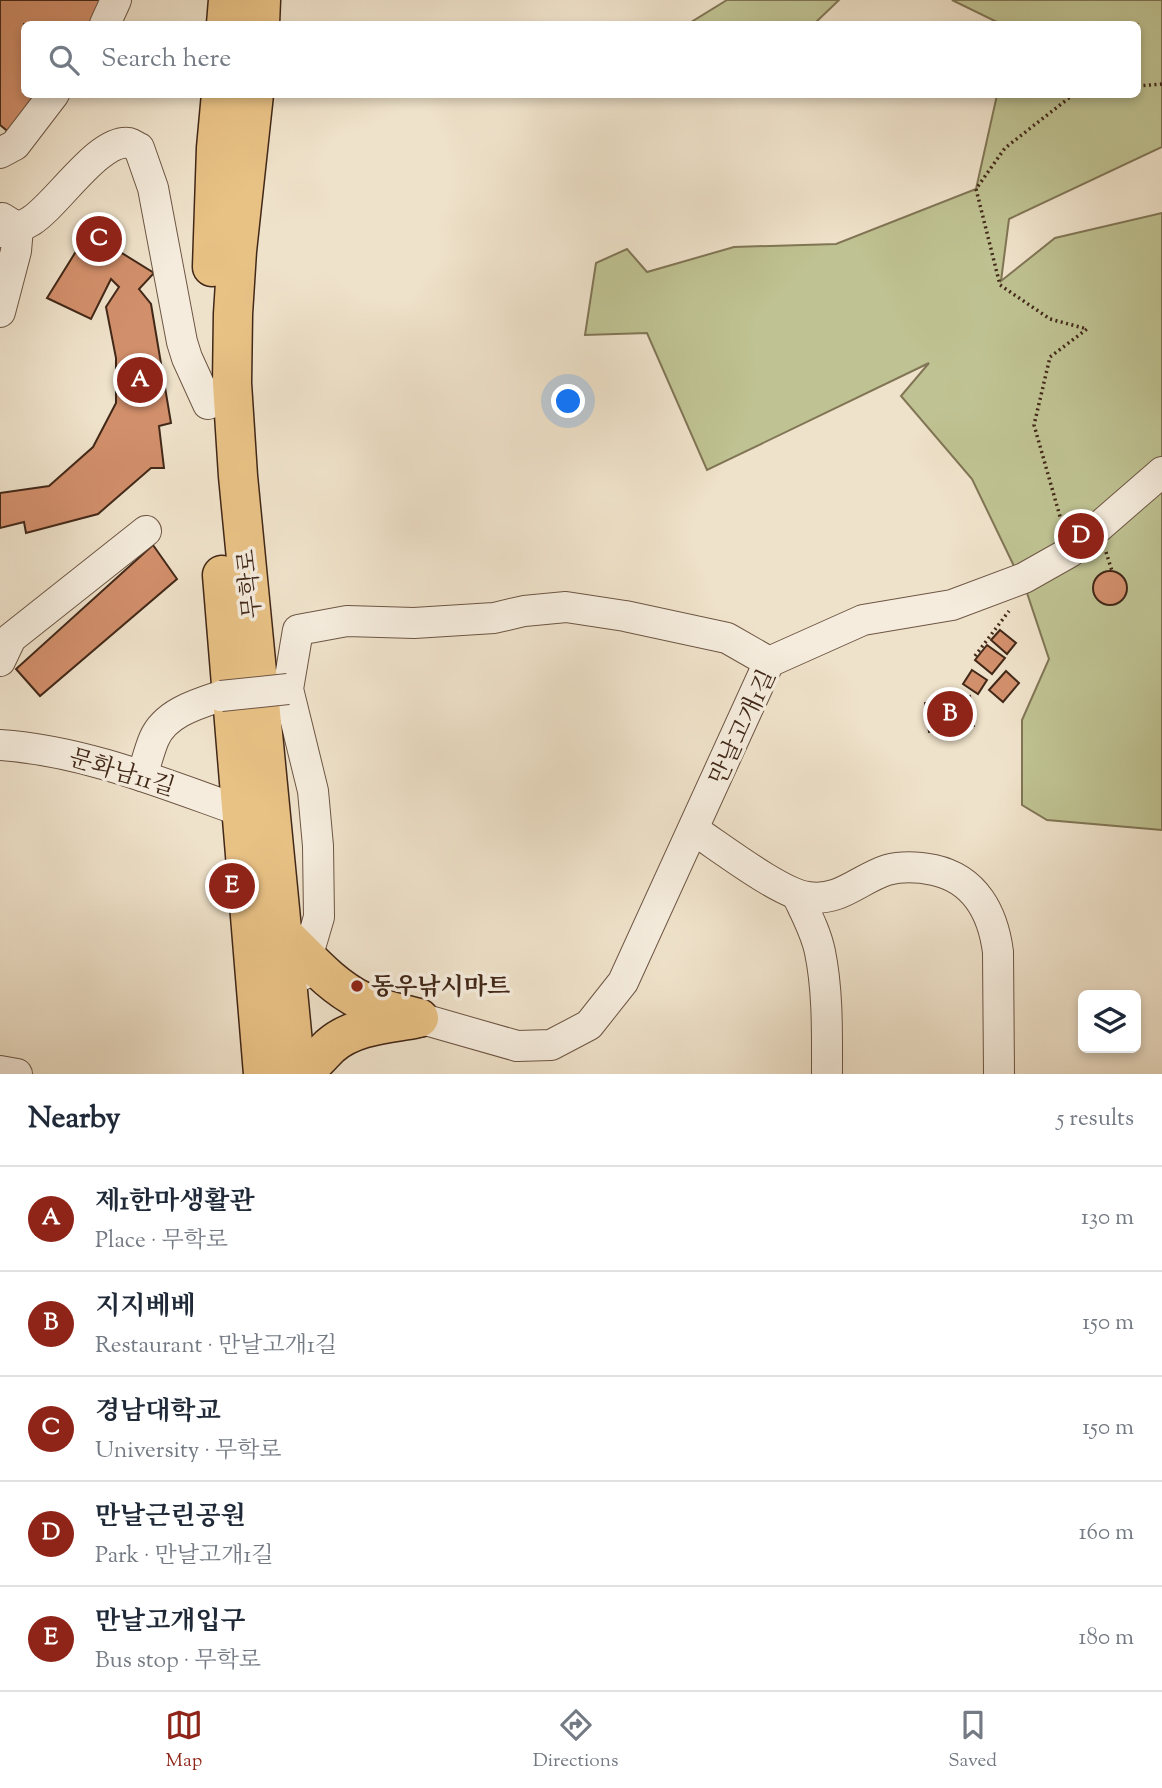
<!DOCTYPE html>
<html lang="en">
<head>
<meta charset="utf-8">
<style>
  body { margin:0; font-family:"Sorts Mill Goudy","Noto Serif KR",serif; background:#f6f6f7; color:#1f2937 }
  .controls { position:absolute; right:21px; bottom:21px; display:grid; overflow:hidden; border-radius:10px; box-shadow:0 4px 10px #0003 }
  .controls button { width:63px; height:63px; display:grid; place-items:center; padding:0; border:0; border-bottom:2px solid #e0e1e3; background:#fff; color:#1f2937; font:35px sans-serif }
  .you { position:absolute; left:569px; top:402px; width:24px; height:24px; margin:-18px; border:5px solid #fff; border-radius:50%; background:#1a73e8; box-shadow:0 0 0 10px #1a73e833 }
  .badge { display:grid; place-items:center; width:46px; height:46px; border-radius:50%; background:#8f2418; color:#fff; font-size:23px; font-weight:700 }
  .pin { position:absolute; translate:-50% -50%; border:4px solid #fff; box-shadow:0 2px 7px #0006 }
  .list { margin:0; padding:0; list-style:none }
  h2 { display:flex; justify-content:space-between; align-items:center; height:91px; margin:0; padding:0 28px; font-size:30px }
  h2 small { font-size:23px; font-weight:400; color:#747a83 }
  .list li { display:grid; grid-template-columns:46px 1fr auto; gap:21px; align-items:center; box-sizing:border-box; height:105px; padding:0 28px; border-top:2px solid #e0e1e3 }
  .list b { display:block; font-size:26px; white-space:nowrap }
  .list p { margin:0; font-size:23px; white-space:nowrap; color:#747a83 }
  .list em { font-size:23px; font-style:normal; color:#747a83 }
  .icon { flex:none; width:38px; height:38px; fill:none; stroke:currentColor; stroke-width:2; stroke-linecap:round; stroke-linejoin:round }
  .map { position:relative; flex:none; width:1162px; height:1074px; overflow:hidden }
  .search { position:absolute; background:#fff; box-shadow:0 4px 10px #0003; left:21px; right:21px; top:21px; height:77px; display:flex; align-items:center; gap:18px; box-sizing:border-box; padding:0 24px; border-radius:10px; color:#747a83; font-size:26px }
  .sheet { height:616px; background:#fff }
  nav { display:flex; justify-content:space-around; align-items:center; box-sizing:border-box; height:98px; border-top:2px solid #e0e1e3; background:#fff; font-size:19px; color:#747a83 }
  nav a { display:grid; justify-items:center; gap:4px }
  nav .on { color:#8f2418 }
  .map>svg:first-child { display:block }
  .green { fill:#bfc292; stroke:#807555; stroke-width:2 }
  .building { fill:#d28f6b; stroke:#422818; stroke-width:2 }
  .lines { fill:none; stroke-linecap:round; stroke-linejoin:round }
  .minor-casing { stroke:#6d5644; stroke-width:32 }
  .major-casing { stroke:#422818; stroke-width:41 }
  .path { stroke:#422818; stroke-width:3.5; stroke-dasharray:2 3.5; stroke-linecap:butt }
  .minor { stroke:#f5ecdd; stroke-width:30 }
  .major { stroke:#e8c185; stroke-width:38 }
  .minor-bridge-casing { stroke:#6d5644; stroke-width:32; stroke-linecap:butt }
  .minor-bridge { stroke:#f5ecdd; stroke-width:30 }
  .poi-dot { fill:#8f2418; stroke:#f5ecdd; stroke-width:2.5 }
  .labels { text-anchor:middle; stroke-width:7; stroke-linejoin:round; paint-order:stroke }
  .street-label { font-size:24px; fill:#422818; stroke:#f5ecdd }
  .poi-label { font-size:24px; font-weight:bold; fill:#422818; stroke:#f5ecdd; text-anchor:start }
</style>
</head>
<body>
<div class="map">
<svg width="1162" height="1074" viewBox="0 0 1162 1074">
  <rect width="100%" height="100%" fill="#efe2ca"/>
  <filter id="stains"><feTurbulence type="fractalNoise" baseFrequency=".00286" numOctaves="4"/><feColorMatrix values="0 0 0 0 .2 0 0 0 0 .09 0 0 0 0 .02 0 0 0 .5 -.17"/></filter>
  <radialGradient id="worn" r=".72"><stop offset=".6" stop-color="#630" stop-opacity="0"/><stop offset="1" stop-color="#630" stop-opacity=".3"/></radialGradient>
  <g class="green">
    <polygon points="727,0 839,0 814,24 688,24"/>
    <polygon points="952,0 1162,0 1162,147 1009,219 1001,281 1055,238 1162,213 1162,830 1047,820 1022,805 1022,720 1049,659 1027,593 972,479 901,396 929,363 707,470 647,333 585,335 596,263 627,249 647,272 734,247 836,244 976,189 997,95 1138,94 1138,24 1001,24"/>
  </g>
  <g class="building">
    <polygon points="0,0 110,0 98,24 24,24 24,94 47,94 16,138 0,125"/>
    <polygon points="88,232 154,273 139,289 151,304 171,423 159,426 164,468 151,468 98,514 26,533 24,522 0,528 0,493 49,486 93,447 116,403 116,358 106,307 119,287 111,279 91,319 47,298"/>
    <polygon points="153,545 177,579 40,696 16,669"/>
    <circle cx="1110" cy="588" r="17"/>
    <polygon points="1000,630 1016,643 1007,654 991,640"/>
    <polygon points="987,645 1005,658 992,674 975,660"/>
    <polygon points="972,670 987,680 978,694 963,684"/>
    <polygon points="1006,671 1019,683 1003,702 989,690"/>
    <polygon points="970,696 974,726 929,732 925,703"/>
  </g>
  <g class="lines">
    <defs>
      <g id="minor">
        <polyline points="105,24 116,0"/>
        <polyline points="0,153 15,145 54,94"/>
        <path d="M0 232C11 229 22 227 31 221 57 205 99 138 129 143 133 144 136 147 139 148L153 188 182 342 187 358 208 404"/>
        <polyline points="0,312 16,251 18,228 2,218"/>
        <polyline points="0,661 11,638 146,531"/>
        <path d="M0 745C85 751 162 783 241 811"/>
        <path d="M142 776C146 764 149 751 154 739 165 713 197 704 221 696"/>
        <path d="M694 830C720 847 781 894 808 897 840 902 859 879 887 870 902 866 919 867 934 870 975 879 993 913 998 952L999 1074"/>
        <path d="M797 895C806 914 816 932 820 952 828 991 827 1034 827 1074"/>
        <polyline points="302,975 319,917 318,846 313,791 288,689 298,630 347,621 414,623 494,618 524,611 566,607 625,616 727,638 769,662"/>
        <polyline points="419,1018 517,1046 551,1045 589,1025 623,982 769,662 863,620 952,605 1024,578 1070,552 1162,472"/>
        <polyline points="0,1071 17,1074"/>
      </g>
      <g id="major">
        <polyline points="226,24 228,0"/>
        <polyline points="260,24 261,0"/>
        <polyline points="254,94 237,251 233,314 232,383 238,476 296,1074"/>
        <polyline points="212,267 216,148 221,94"/>
        <polyline points="222,575 263,1074"/>
        <path d="M283 934C307 957 331 986 362 1001 379 1010 401 1013 419 1018"/>
        <path d="M303 1074C312 1065 321 1055 330 1046 353 1026 385 1024 414 1019"/>
      </g>
    </defs>
    <use href="#minor" class="minor-casing"/>
    <use href="#major" class="major-casing"/>
    <g class="path">
      <polyline points="1138,86 1162,84"/>
      <polyline points="1063,527 1034,425 1050,357 1087,329 1050,319 1000,285 976,189 1005,148 1074,94"/>
      <polyline points="1106,552 1112,571"/>
      <polyline points="975,656 1009,611"/>
    </g>
    <use href="#minor" class="minor"/>
    <use href="#major" class="major"/>
    <defs>
      <polyline id="minor-bridge" points="221,696 288,689"/>
    </defs>
    <use href="#minor-bridge" class="minor-bridge-casing"/>
    <use href="#minor-bridge" class="minor-bridge"/>
  </g>
  <circle class="poi-dot" cx="357" cy="986" r="7"/>
  <g class="labels">
    <g class="street-label">
      <text transform="translate(249 584) rotate(-96)" y="8">무학로</text>
      <text transform="translate(742 727) rotate(-65)" y="8">만날고개1길</text>
      <text transform="translate(122 772) rotate(17)" y="8">문화남11길</text>
    </g>
    <g class="poi-label">
      <text x="371" y="994">동우낚시마트</text>
    </g>
  </g>
  <rect width="100%" height="100%" filter="url(#stains)"/>
  <rect width="100%" height="100%" fill="url(#worn)"/>
</svg>
<div class="controls">
<button><svg class="icon" aria-label="layers" viewBox="0 0 24 24"><path d="M12 4l9 5-9 5-9-5zM3 14l9 5 9-5"/></svg></button>
</div>
<div class="you"></div>
<div class="pin badge" style="left:140px;top:380px">A</div>
<div class="pin badge" style="left:950px;top:714px">B</div>
<div class="pin badge" style="left:99px;top:239px">C</div>
<div class="pin badge" style="left:1081px;top:536px">D</div>
<div class="pin badge" style="left:232px;top:886px">E</div>
<div class="search"><svg class="icon" aria-label="search" viewBox="0 0 24 24"><circle cx="10" cy="10" r="6"/><path d="M15 15l6 6"/></svg>Search here</div>
</div>
<section class="sheet">
<h2>Nearby<small>5 results</small></h2>
<ul class="list">
<li><span class="badge">A</span><div><b>제1한마생활관</b><p>Place · 무학로</p></div><em>130 m</em></li>
<li><span class="badge">B</span><div><b>지지베베</b><p>Restaurant · 만날고개1길</p></div><em>150 m</em></li>
<li><span class="badge">C</span><div><b>경남대학교</b><p>University · 무학로</p></div><em>150 m</em></li>
<li><span class="badge">D</span><div><b>만날근린공원</b><p>Park · 만날고개1길</p></div><em>160 m</em></li>
<li><span class="badge">E</span><div><b>만날고개입구</b><p>Bus stop · 무학로</p></div><em>180 m</em></li>
</ul>
</section>
<nav>
<a class="on"><svg class="icon" aria-label="map" viewBox="0 0 24 24"><path d="M3 6l6-2 6 2 6-2v14l-6 2-6-2-6 2zM9 4v14M15 6v14"/></svg>Map</a>
<a><svg class="icon" aria-label="directions" viewBox="0 0 24 24"><path d="M12 3l9 9-9 9-9-9zM9 14v-3h6M13 9l2 2-2 2"/></svg>Directions</a>
<a><svg class="icon" aria-label="saved" viewBox="0 0 24 24"><path d="M7 4h10v16l-5-4-5 4z"/></svg>Saved</a>
</nav>
</body>
</html>
